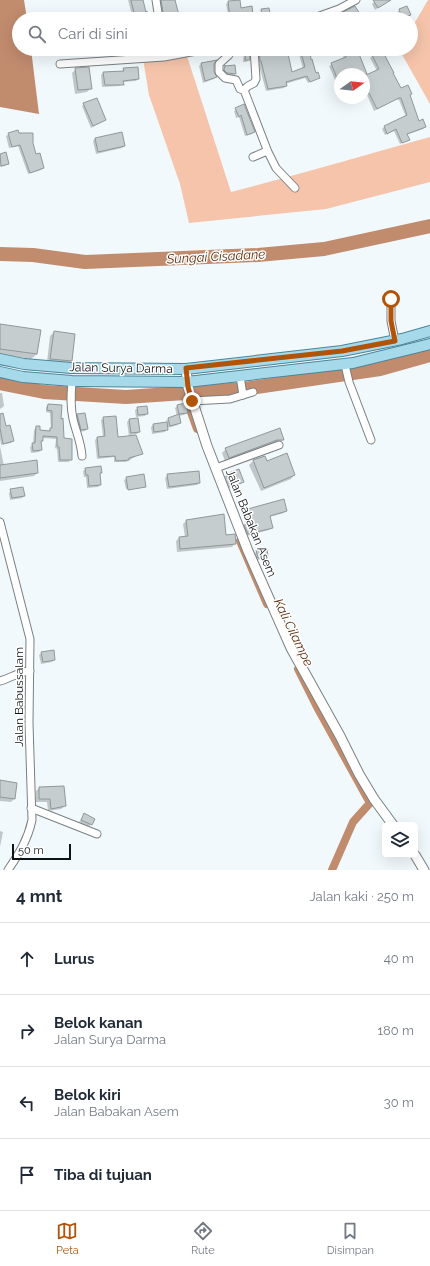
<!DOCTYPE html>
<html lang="id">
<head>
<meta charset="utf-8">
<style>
  body { margin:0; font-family:Raleway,sans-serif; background:#f2f2f3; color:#1f2937 }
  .controls { position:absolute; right:12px; bottom:12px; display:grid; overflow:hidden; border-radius:6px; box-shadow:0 4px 16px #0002 }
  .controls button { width:36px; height:36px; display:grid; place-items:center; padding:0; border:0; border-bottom:1px solid #e0e1e3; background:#fff; color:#1f2937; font:20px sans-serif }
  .compass { position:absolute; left:334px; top:68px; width:36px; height:36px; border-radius:50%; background:#fff; box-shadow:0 4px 16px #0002; rotate:75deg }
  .scale { position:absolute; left:12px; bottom:10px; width:59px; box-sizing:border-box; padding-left:4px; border:2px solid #101314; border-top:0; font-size:11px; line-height:14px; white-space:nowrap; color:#101314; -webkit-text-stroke:3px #fff; paint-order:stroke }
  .stop { position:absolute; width:12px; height:12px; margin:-9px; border:3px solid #b2530a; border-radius:50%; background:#fff }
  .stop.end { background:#b2530a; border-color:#fff; box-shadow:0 1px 4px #0008 }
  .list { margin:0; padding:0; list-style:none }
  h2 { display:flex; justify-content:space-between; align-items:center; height:52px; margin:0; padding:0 16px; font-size:17px }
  h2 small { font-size:13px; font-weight:400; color:#747a83 }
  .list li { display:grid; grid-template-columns:26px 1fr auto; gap:12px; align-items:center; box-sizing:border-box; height:72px; padding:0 16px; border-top:1px solid #e0e1e3 }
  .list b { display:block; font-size:15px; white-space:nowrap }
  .list p { margin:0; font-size:13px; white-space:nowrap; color:#747a83 }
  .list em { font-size:13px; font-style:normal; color:#747a83 }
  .icon { flex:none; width:22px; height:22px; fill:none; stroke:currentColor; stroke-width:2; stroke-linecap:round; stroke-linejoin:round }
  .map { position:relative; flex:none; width:430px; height:870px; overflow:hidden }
  .search { position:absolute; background:#fff; box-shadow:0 4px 16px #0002; left:12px; right:12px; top:12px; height:44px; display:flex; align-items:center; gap:10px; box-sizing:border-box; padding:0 14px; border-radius:22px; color:#747a83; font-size:15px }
  .sheet { height:340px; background:#fff }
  nav { display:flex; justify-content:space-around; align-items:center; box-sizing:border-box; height:56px; border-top:1px solid #e0e1e3; background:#fff; font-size:11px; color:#747a83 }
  nav a { display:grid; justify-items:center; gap:2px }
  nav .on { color:#b2530a }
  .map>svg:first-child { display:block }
  .green { fill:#f5c4ab }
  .water { fill:#c18b6e }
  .shadow { fill:#0003; fill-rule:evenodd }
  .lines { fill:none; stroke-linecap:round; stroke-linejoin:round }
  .canal { stroke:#c18b6e; stroke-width:8 }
  .river { stroke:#c18b6e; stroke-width:14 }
  .building { fill:#c6cdcf; stroke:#92989a }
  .street-casing { stroke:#7a8082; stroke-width:9 }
  .secondary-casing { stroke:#7a8082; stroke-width:11 }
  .primary-casing { stroke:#4b8597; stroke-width:12 }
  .street { stroke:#fff; stroke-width:7 }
  .secondary { stroke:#fff; stroke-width:9 }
  .primary { stroke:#a6daeb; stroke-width:10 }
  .route { stroke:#b2530a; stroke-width:5 }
  .labels { text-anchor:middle; stroke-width:3; stroke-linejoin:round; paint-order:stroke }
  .street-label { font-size:12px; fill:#101314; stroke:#fff }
  .water-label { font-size:13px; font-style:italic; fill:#5f2c0a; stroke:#fff }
</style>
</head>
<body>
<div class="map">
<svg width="430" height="870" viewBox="0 0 430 870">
  <rect width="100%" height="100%" fill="#f2f9fc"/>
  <g class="green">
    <polygon points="428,0 430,0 430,104 399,49 411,49 411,29"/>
    <path d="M187 56 231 192C298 175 364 155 430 137V182L326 209 189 223 180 184 149 95 143 59Z"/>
  </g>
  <polygon class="water" points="0,0 24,0 27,19 19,19 19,49 31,49 39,114 0,107"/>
  <g class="shadow">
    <polygon points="128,0 142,0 147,19 130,19 130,17 132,15"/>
    <polygon points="158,0 172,0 179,19 162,19"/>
    <polygon points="239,0 240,9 252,15 250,17 246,17 246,19 237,19 237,18 229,19 226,4 228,2"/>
    <polygon points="376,0 385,0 387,2 375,10 372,4"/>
    <polygon points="262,10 270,19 261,19 260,12"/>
    <polygon points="400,10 410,15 407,17 400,19 397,12"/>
    <polygon points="132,49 145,49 143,51 132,52"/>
    <polygon points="245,49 248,49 249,60 246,62 243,62 244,51"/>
    <path d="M257 49H309L310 61 315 74 319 77 308 83 305 78 285 84 286 86 284 88 266 91 258 62ZM299 54 303 69 291 73 287 55Z"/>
    <polygon points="343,49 356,49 367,76 377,71 370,58 372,56 401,89 409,96 419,122 425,127 423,129 406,135 408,140 400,144 394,131 385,135 382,129 384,127 406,117 399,100 396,99 374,111 367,95 364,96 364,74 340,74 340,78 335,80 329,66 344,58 343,57 345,54"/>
    <polygon points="220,50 222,50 223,53 219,56"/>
    <polygon points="214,61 213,63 213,72 216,77 214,79 203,83 199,66 201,64"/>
    <polygon points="234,66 235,74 233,76 225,75 222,73 224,68"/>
    <polygon points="76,69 91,88 87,92 75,94 72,73"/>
    <polygon points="124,69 138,79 136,81 123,82 120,86 102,87 101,75 103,73 121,72"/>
    <polygon points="84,104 105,120 91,128 82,106"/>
    <polygon points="244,106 254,132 252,134 245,136 239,117 236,118 234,111"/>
    <polygon points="9,134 18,134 32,144 36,155 43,168 41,170 28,174 18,146 9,148 6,136"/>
    <polygon points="95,138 124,146 122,148 96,154 93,141"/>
    <polygon points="5,153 8,163 5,166 0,167 0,155"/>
    <polygon points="0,325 40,331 37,354 31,359 0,354"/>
    <polygon points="54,332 71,361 67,365 47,362 50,336"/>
    <polygon points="0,393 2,393 4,406 0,409"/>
    <polygon points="48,405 59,420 63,439 71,460 68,462 58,462 57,449 55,448 56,439 42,438 40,442 41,450 39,452 31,453 30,447 33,444 34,430 36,427 39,431 48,431 51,429 50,413 46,412 46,407"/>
    <polygon points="177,406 187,412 184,415 178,416 180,422 178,425 167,428 165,432 152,434 151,427 153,425 167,423 166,421 168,419 177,416 175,408"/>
    <polygon points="138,408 147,413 145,416 136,417 135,410"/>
    <polygon points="0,415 5,427 13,441 11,443 1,445 0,438"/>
    <polygon points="78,415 87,429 85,431 79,432 75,418"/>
    <polygon points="104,418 117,438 129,437 127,422 129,420 138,419 139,432 137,434 129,435 129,437 142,453 126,462 114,462 114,457 97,459 95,440 97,438 103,437 101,420"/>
    <polygon points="279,429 283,440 280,443 225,461 222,453 226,449"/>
    <polygon points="0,446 4,466 37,473 34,476 0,481"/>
    <polygon points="264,457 266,462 294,475 291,479 261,491 249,465 253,461"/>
    <polygon points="86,469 101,473 99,475 100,485 98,487 87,488 86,477 84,477 83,471"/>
    <polygon points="168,475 199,483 197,485 167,489 165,478"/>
    <polygon points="227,475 243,481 229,488 224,477"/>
    <polygon points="127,478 145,487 144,488 144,486 126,489 124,480"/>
    <polygon points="11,490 24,496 22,498 10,500 9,493"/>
    <polygon points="245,511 286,511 284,513 269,517 272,528 269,530 246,536 243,528 246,526 243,513"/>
    <polygon points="187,520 225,536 235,543 232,547 177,552 176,541 179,538 185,537 183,524"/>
    <polygon points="257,551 267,556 265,559 256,560 255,553"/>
    <polygon points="42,653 54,660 52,662 41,664 39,655"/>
    <polygon points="0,781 16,783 14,799 11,802 0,801"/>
    <polygon points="39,788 65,806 61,809 48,811 47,802 36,802 36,791"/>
    <polygon points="84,815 93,819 89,827 79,822"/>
    <polygon points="0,831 3,832 0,847"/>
  </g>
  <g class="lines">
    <g class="canal">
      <polyline points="184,393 197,429"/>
      <polyline points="240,541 267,604"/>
      <polyline points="298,669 317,707 370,803 353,822 332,870"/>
    </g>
    <g class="river">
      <polyline points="0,254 33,255 85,262 258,255 324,249 430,226"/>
      <polyline points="0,383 44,392 126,397 244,389 380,369 430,355"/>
    </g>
  </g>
  <g class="building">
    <polygon points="131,0 143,0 146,12 147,11 148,19 133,19 132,13 134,13"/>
    <polygon points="161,0 175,0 180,19 164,19"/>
    <polygon points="240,0 241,8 252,6 253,15 230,18 228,1"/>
    <polygon points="373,0 391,0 378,8"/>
    <polygon points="355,6 363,19 331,19 335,16"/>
    <polygon points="407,6 411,15 402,18 399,9"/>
    <polygon points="269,8 271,19 263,19 261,9"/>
    <polygon points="246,49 249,49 250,60 245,60"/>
    <polygon points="259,49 287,49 292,72 305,67 300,49 310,49 311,60 312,59 316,73 318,72 320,78 310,82 307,76 286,82 287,86 268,89 261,61 260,61"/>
    <polygon points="346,49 357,49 367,74 340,74 340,86 331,63 346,57 345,54 347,52"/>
    <polygon points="382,50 394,73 393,73 401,88 408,85 412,94 410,95 419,121 423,119 426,127 407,134 410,140 402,143 396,129 387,134 384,126 407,115 401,98 399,98 377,109 369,93 364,95 364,76 379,69 372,55"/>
    <polygon points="217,60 214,64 214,72 217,77 205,81 201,63"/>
    <polygon points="225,65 225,66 235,65 236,74 227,73 224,70"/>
    <polygon points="89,67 92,89 78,90 75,68"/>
    <polygon points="138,67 139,79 123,81 124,85 105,85 103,72 124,71 123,68"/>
    <polygon points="97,98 106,120 93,126 83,103"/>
    <polygon points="244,104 255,132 247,135 241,115 239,117 235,108"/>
    <polygon points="18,130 19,133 33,133 33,143 36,154 40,153 44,168 30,173 20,145 12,147 8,133"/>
    <polygon points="122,132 125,146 98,152 95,138"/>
    <polygon points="6,152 9,164 1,166 0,154"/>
    <polygon points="0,324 41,330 37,354 0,349"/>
    <polygon points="54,331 75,334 72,361 50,359"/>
    <polygon points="186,403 188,413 179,414 177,405"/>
    <polygon points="48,404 62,405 61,419 63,418 64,438 72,439 72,460 60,460 59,447 57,446 57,437 43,436 43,441 41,441 42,450 33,451 32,443 35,443 36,426 40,426 40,430 50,431 50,428 52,428 52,411 47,410"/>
    <polygon points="147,406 148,414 138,415 137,407"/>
    <polygon points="3,413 6,426 10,425 14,441 3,444 0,428 0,414"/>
    <polygon points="85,413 88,429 81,430 77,414"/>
    <polygon points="179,414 181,423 170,426 168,418"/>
    <polygon points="116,416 118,437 136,435 143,454 129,458 129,460 116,461 115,456 99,457 97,437 105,436 103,417"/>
    <polygon points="138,418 140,432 131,433 129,419"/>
    <polygon points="167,422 168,430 154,432 153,424"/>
    <polygon points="280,428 284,440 277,440 229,458 225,448"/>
    <polygon points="287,453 295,475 264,488 253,460 265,456 267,461"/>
    <polygon points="37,460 38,473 0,478 0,465"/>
    <polygon points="101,466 102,473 100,473 101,485 89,486 88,475 86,475 85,468"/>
    <polygon points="239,469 244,482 232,487 226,474"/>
    <polygon points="199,471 200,483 169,487 167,474"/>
    <polygon points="144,474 146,487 128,490 126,477"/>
    <polygon points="23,487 25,496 12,498 10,489"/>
    <polygon points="284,499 287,511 270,516 273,528 248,534 244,525 249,524 244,510"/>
    <polygon points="224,514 226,535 235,534 236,544 180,549 179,537 188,536 186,520"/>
    <polygon points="267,548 268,557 258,558 256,550"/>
    <polygon points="54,650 55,660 43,662 41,652"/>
    <polygon points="0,780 17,783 15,799 0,797"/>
    <polygon points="64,786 66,806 51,809 50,799 39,799 39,787"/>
    <polygon points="84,813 95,819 92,825 81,820"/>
  </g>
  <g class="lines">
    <defs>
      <g id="street">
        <polyline points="156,0 159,19"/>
        <polyline points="311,19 339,9 356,0"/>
        <polyline points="228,49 229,55 219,64 219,72 225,78 236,80 240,89 244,90"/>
        <polyline points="254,49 256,79 254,83 248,86 244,90 268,152 276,168 295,188"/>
        <polyline points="60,64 164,57 207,49"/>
        <polyline points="253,157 267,151"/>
        <polyline points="391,299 391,321 395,341"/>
        <polyline points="345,365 349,382 371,440"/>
        <polyline points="240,376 243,395"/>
        <path d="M72 381C71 394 70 406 73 419 76 432 81 442 82 456"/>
        <polyline points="192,401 230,399 253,392"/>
        <polyline points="216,468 279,445"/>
        <path d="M0 522 30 639 29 723 32 820C28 839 19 854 8 870"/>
        <path d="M0 681C11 678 18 672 30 671"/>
        <polyline points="31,808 97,834"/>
      </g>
      <g id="secondary">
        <polyline points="186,369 188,387 207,446 248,551 291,648 340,736 359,774 374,799 393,825"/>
        <polyline points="415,855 424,870"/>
      </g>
      <g id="primary">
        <polyline points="0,359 24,364 71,368 186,369 342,351 402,339 430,331"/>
        <polyline points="0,372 23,377 72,381 187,382 353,363 430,344"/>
      </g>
    </defs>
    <use href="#street" class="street-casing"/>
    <use href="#secondary" class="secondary-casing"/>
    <use href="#primary" class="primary-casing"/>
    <use href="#street" class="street"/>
    <use href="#secondary" class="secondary"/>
    <use href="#primary" class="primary"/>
  </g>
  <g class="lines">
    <polyline class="route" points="192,401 188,387 186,368 342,351 395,341 391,321 391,299"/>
  </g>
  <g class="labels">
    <g class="street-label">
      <text transform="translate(121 368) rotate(1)" y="4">Jalan Surya Darma</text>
      <text transform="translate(251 523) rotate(68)" y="4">Jalan Babakan Asem</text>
      <text transform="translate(19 697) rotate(-90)" y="4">Jalan Babussalam</text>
    </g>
    <g class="water-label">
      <text transform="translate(216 256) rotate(-3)" y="5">Sungai Cisadane</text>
      <text transform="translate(294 632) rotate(64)" y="5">Kali Cilampe</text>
    </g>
  </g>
</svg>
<div class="controls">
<button><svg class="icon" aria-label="layers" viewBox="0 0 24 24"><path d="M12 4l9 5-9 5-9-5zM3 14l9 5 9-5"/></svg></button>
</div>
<svg class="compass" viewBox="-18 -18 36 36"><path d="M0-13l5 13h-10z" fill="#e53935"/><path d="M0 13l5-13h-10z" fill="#747a83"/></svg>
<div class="scale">50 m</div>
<div class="stop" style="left:391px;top:299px"></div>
<div class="stop end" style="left:192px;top:401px"></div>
<div class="search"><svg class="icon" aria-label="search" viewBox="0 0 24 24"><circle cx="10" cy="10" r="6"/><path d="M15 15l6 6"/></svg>Cari di sini</div>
</div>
<section class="sheet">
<h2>4 mnt<small>Jalan kaki · 250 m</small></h2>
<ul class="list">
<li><svg class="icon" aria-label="ahead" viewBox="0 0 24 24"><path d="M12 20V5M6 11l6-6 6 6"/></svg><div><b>Lurus</b></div><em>40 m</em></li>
<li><svg class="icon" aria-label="right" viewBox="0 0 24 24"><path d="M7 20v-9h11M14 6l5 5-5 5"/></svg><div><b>Belok kanan</b><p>Jalan Surya Darma</p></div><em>180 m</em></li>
<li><svg class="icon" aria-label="left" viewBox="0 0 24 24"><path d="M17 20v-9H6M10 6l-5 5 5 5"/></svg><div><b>Belok kiri</b><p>Jalan Babakan Asem</p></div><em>30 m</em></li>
<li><svg class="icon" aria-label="arrive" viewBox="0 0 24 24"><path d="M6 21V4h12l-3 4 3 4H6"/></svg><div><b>Tiba di tujuan</b></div></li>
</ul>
</section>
<nav>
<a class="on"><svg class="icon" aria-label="map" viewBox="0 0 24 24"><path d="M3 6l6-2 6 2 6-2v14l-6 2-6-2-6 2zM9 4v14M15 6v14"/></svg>Peta</a>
<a><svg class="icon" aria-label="directions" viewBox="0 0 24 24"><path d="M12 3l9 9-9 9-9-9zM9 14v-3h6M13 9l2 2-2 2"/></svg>Rute</a>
<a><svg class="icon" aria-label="saved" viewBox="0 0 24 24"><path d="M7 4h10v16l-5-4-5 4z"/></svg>Disimpan</a>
</nav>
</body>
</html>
